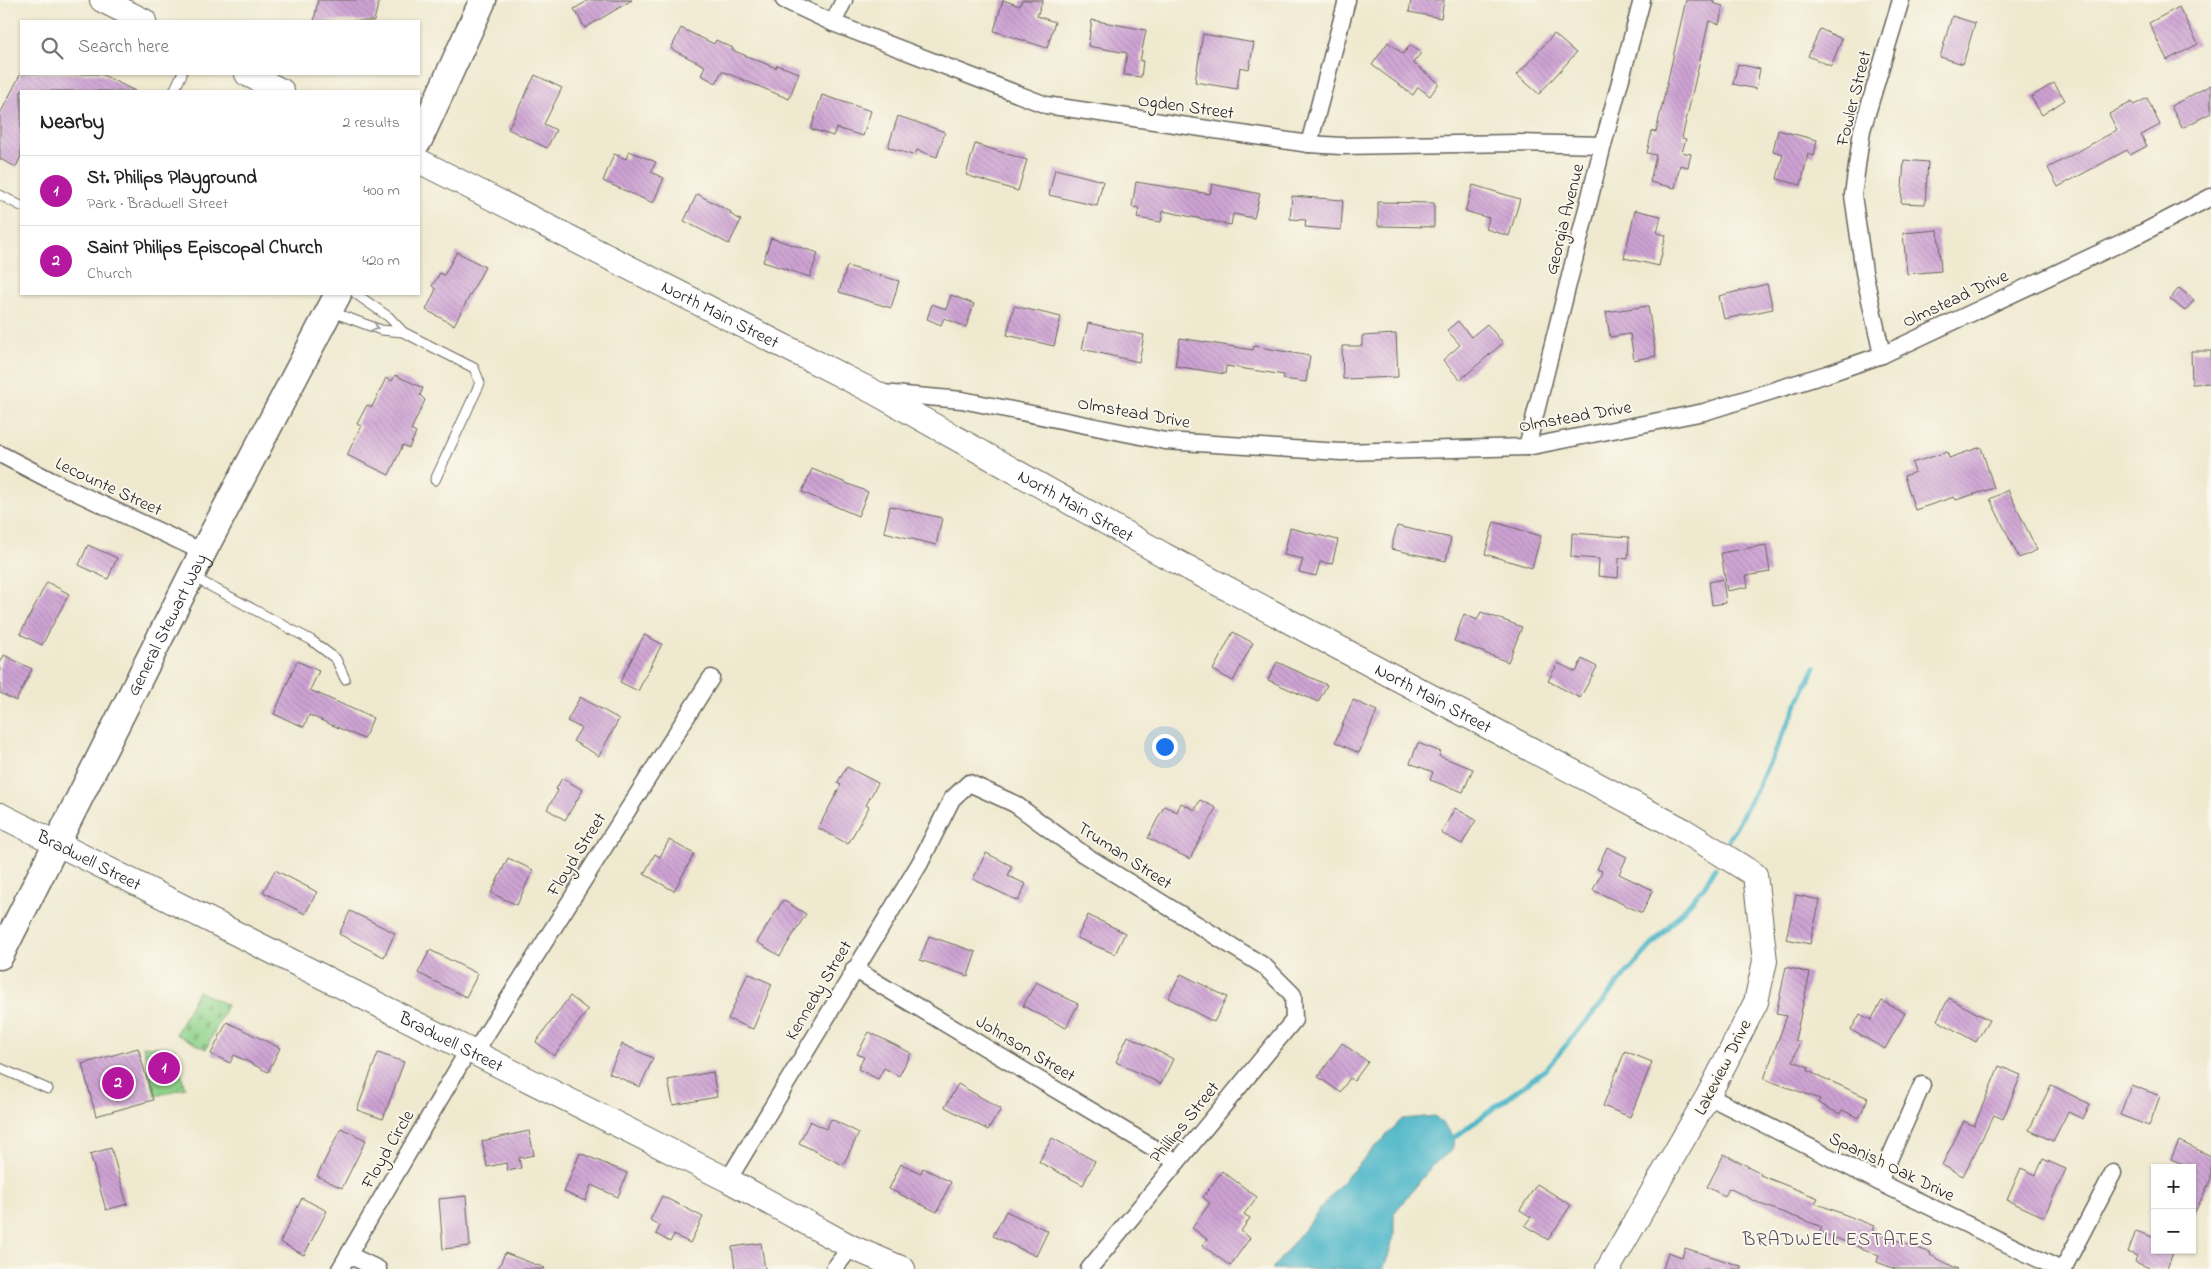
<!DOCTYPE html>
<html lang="en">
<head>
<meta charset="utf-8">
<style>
  body { margin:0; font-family:"Indie Flower",sans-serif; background:#f6f6f6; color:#222 }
  .controls { position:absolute; right:15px; bottom:15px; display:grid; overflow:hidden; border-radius:0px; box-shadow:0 1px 4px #0004 }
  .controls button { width:45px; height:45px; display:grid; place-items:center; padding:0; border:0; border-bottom:1px solid #e0e0e0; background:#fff; color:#222; font:25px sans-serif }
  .you { position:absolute; left:1164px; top:746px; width:18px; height:18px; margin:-12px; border:4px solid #fff; border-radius:50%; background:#1a73e8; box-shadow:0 0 0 8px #1a73e833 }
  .badge { display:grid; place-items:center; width:32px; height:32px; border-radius:50%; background:#b5179e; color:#fff; font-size:16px; font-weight:700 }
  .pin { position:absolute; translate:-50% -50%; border:2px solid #fff; box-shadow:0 1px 5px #0006 }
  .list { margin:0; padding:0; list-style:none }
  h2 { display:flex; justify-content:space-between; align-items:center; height:65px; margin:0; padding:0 20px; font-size:21px }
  h2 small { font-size:16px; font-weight:400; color:#767676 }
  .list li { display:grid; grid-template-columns:32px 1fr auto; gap:15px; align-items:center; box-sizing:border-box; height:70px; padding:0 20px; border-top:1px solid #e0e0e0 }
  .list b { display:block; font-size:19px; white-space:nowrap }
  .list p { margin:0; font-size:16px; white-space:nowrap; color:#767676 }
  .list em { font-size:16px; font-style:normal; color:#767676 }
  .icon { flex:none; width:28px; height:28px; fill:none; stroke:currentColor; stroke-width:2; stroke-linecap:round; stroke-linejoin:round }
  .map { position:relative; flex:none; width:2211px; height:1269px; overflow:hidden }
  .search { position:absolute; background:#fff; box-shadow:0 1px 4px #0004; left:20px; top:20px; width:400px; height:55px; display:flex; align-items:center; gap:12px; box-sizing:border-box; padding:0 18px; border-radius:0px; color:#767676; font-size:19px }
  .panel { position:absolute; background:#fff; box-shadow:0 1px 4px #0004; left:20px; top:90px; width:400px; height:205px; border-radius:0px }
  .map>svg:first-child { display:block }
  .cemetery { fill:url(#cemetery-stones); stroke:#567854 }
  .park { fill:url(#park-crowns); stroke:#567854 }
  .water { fill:#4ab5c7; stroke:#336872 }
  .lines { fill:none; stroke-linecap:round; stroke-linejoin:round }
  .stream { stroke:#4ab5c7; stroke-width:5 }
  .building { fill:url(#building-back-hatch) }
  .lane-casing { stroke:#66645b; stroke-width:11 }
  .street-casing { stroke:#66645b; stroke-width:19 }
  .secondary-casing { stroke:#66645b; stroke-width:26 }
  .primary-casing { stroke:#66645b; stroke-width:29 }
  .lane { stroke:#fff; stroke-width:9 }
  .street { stroke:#fff; stroke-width:16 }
  .secondary { stroke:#fff; stroke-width:24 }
  .primary { stroke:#fff; stroke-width:26 }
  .oneway { stroke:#999 }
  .labels { text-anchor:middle; stroke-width:4; stroke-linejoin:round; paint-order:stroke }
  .street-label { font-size:18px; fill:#1c1c1c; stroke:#fbf7ec }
  .neighbourhood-label { font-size:19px; letter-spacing:1px; fill:#5a4b5c; stroke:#fbf7ec }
</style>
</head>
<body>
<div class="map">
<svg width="2211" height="1269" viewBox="0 0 2211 1269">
  <defs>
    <pattern id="cemetery-stones" width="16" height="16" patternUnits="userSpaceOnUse" patternTransform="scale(1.25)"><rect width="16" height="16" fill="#90d38b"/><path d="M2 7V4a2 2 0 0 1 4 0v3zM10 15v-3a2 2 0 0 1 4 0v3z" fill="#7cb577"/></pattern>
    <pattern id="park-crowns" width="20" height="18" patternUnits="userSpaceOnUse" patternTransform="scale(1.25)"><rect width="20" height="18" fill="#90d38b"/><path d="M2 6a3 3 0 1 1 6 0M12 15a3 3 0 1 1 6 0" fill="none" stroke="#7cb577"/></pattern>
    <pattern id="building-back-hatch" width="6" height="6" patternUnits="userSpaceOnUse" patternTransform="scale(1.25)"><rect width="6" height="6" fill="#cda2d3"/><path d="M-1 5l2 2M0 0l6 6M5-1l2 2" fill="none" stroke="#af8bb5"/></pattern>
  </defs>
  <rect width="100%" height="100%" fill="#fbf7ec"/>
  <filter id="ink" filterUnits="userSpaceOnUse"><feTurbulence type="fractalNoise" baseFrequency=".02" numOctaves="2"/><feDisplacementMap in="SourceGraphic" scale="10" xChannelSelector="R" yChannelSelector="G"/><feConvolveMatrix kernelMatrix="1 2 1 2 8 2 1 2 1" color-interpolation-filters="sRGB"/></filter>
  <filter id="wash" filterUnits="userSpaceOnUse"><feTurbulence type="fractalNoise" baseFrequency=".0096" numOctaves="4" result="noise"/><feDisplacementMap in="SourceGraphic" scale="20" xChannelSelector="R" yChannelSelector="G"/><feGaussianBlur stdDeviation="1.12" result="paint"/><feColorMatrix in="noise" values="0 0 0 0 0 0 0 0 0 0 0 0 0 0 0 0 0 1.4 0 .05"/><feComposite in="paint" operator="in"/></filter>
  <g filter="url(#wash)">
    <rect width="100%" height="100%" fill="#efe9cf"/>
    <polygon class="cemetery" points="198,991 227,1005 206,1049 176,1034"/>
    <polygon class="park" points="143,1046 174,1048 185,1088 155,1096"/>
    <polygon class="water" points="1435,1116 1455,1137 1452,1150 1435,1163 1394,1213 1394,1234 1387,1261 1382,1269 1272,1269 1342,1182 1402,1119"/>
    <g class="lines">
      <g class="stream">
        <polyline points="1729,840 1757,788 1815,667"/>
        <polyline points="1455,1137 1546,1069 1626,974 1704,887 1715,868"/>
      </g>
    </g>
    <g id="blocks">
      <g class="building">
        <polygon points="318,0 379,0 374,21 314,21"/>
        <polygon points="589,0 632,0 585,28 574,9"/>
        <polygon points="1003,0 1020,6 1022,0 1043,0 1037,16 1055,22 1047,48 994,31"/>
        <polygon points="1411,0 1444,0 1441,18 1409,12"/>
        <polygon points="1686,0 1714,0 1713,3 1723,6 1719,24 1709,21 1682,138 1686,139 1682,152 1691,154 1688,167 1680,165 1675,188 1650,182 1656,155 1647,153 1652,131 1656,132"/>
        <polygon points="2179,7 2198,44 2167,60 2149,23"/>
        <polygon points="1952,16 1975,23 1963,64 1940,57"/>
        <polygon points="1092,20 1146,30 1140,61 1143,61 1141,77 1124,75 1127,53 1088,46"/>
        <polygon points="681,28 714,44 716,40 733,48 732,50 776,68 777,65 799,73 789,99 722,71 716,83 701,75 705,66 671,49"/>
        <polygon points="1820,29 1842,39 1831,66 1808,56"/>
        <polygon points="1203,34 1254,43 1249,69 1240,67 1237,89 1195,82"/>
        <polygon points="1554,34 1576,53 1539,94 1517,75"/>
        <polygon points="1388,42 1403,54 1410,45 1421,53 1413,63 1439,83 1430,96 1418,87 1413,95 1372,65"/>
        <polygon points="1738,64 1760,69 1756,89 1733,84"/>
        <polygon points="21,73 101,74 135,91 21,91 21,156 16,167 0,159 0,114"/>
        <polygon points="535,75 562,88 544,124 556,130 547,148 508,129"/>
        <polygon points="2054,83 2065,100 2042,115 2031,97"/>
        <polygon points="2211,85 2211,113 2182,128 2171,106"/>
        <polygon points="822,95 871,111 863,136 836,128 833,136 811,129"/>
        <polygon points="2147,98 2160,125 2141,135 2147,146 2130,155 2127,150 2058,187 2048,168 2117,130 2109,114 2132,102 2134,105"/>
        <polygon points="898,116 945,132 937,157 917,150 915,156 888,147"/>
        <polygon points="1778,130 1817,140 1814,156 1808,154 1801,185 1777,179 1783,154 1773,151"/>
        <polygon points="975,144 1027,160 1018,191 966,175"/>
        <polygon points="629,151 656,162 651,172 664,178 653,203 603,181 614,154 626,159"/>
        <polygon points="1904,160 1928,162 1925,204 1901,203"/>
        <polygon points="1055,169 1103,181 1097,206 1049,195"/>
        <polygon points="1136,182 1210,194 1212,184 1260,194 1254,218 1233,214 1231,225 1163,211 1161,222 1137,218 1139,208 1132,207"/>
        <polygon points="1473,185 1520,199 1509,236 1486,229 1489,218 1465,211"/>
        <polygon points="697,194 731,212 730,214 741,220 729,244 684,221"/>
        <polygon points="1292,196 1343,200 1341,230 1305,227 1306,220 1290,219"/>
        <polygon points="1378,202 1434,203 1434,227 1378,226"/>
        <polygon points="1635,210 1661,216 1657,233 1666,235 1659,266 1624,258"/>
        <polygon points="1938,230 1941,271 1907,274 1903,233"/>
        <polygon points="771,238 818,253 810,277 763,262"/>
        <polygon points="457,252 485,267 454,325 426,310 436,289 432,286 440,273 444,275"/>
        <polygon points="847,266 899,281 891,308 839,292"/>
        <polygon points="1767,284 1773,309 1724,319 1719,296"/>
        <polygon points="2179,288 2194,300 2185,311 2170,299"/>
        <polygon points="951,295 974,304 966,327 944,318 941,325 927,319 932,304 946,309"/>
        <polygon points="1014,306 1061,317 1054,346 1007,335"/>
        <polygon points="1648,306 1656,356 1634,360 1630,334 1610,337 1606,312"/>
        <polygon points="1458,321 1471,337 1487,324 1503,343 1460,380 1443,360 1460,345 1447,330"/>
        <polygon points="1088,323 1144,335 1139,362 1082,349"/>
        <polygon points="1396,334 1398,377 1343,379 1342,346 1362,346 1362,336"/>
        <polygon points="1180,338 1253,350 1254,346 1310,356 1306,382 1283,379 1284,375 1226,366 1225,374 1175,366"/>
        <polygon points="2191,351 2211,351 2211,383 2192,384"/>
        <polygon points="395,375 423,388 420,395 425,400 411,430 416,433 409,448 403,445 389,475 347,455 361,426 357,424 367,405 372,407 386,378 392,381"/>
        <polygon points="1981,447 1994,488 1956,500 1954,497 1915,510 1904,476 1915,472 1912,463 1947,452 1949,458"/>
        <polygon points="812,469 868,492 858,516 802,492"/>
        <polygon points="2008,490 2037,550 2019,558 1990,499"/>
        <polygon points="890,506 942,518 936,545 884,532"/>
        <polygon points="1494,522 1541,536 1532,568 1485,554"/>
        <polygon points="1397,526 1451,538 1446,561 1391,549"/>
        <polygon points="1290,528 1338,540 1332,564 1320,562 1316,576 1299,572 1303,559 1284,555"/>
        <polygon points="1572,533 1629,537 1628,559 1619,558 1618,578 1598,576 1599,559 1571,557"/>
        <polygon points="88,545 117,558 108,579 79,565"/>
        <polygon points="1766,545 1770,572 1746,576 1748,587 1727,591 1721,553"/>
        <polygon points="1723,579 1726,603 1712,605 1709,582"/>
        <polygon points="47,582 69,594 42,645 20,634"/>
        <polygon points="1481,612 1522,627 1508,662 1454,641 1464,614 1477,620"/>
        <polygon points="1233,632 1253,643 1233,681 1213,670"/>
        <polygon points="644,635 662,644 638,691 620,682"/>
        <polygon points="4,655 32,669 16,701 0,693 0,664"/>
        <polygon points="1582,659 1597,667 1580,698 1548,681 1558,663 1576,672"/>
        <polygon points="297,661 319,671 310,690 373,718 364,739 309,715 304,727 274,714"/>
        <polygon points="1277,662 1327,685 1318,702 1268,680"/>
        <polygon points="580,697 619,719 599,756 573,741 581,728 567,721"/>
        <polygon points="1353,700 1377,711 1359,753 1335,742"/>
        <polygon points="1418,743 1441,752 1439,756 1473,769 1463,792 1430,780 1433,772 1410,763"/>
        <polygon points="847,767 878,783 866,805 869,807 848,844 818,828 841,785 837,783"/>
        <polygon points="562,778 583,790 565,820 547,809 558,791 556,789"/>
        <polygon points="1200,800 1216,808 1190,859 1148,838 1164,806 1177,812 1181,803 1195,810"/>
        <polygon points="1455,808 1476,820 1462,844 1441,833"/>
        <polygon points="669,840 694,854 674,891 644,874 655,854 660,857"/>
        <polygon points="1607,847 1627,857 1619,874 1653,890 1642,913 1593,890 1602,871 1597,869"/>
        <polygon points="986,853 1012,866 1008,876 1026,884 1018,901 973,879"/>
        <polygon points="508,858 533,870 517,905 491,893"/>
        <polygon points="275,870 317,892 305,914 263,892"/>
        <polygon points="1796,895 1820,900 1810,944 1786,939"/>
        <polygon points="783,900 806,914 780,956 757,942"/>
        <polygon points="350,911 395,933 384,957 339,934"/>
        <polygon points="1088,915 1125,933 1115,954 1077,938"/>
        <polygon points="929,936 976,952 968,976 920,960"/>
        <polygon points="430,950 478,974 466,997 418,973"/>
        <polygon points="1786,967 1810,973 1795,1040 1800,1042 1793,1061 1809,1067 1808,1071 1868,1098 1859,1118 1842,1110 1840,1114 1818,1103 1820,1099 1764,1079 1787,1016 1776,1014"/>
        <polygon points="748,973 772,984 753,1029 728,1019"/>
        <polygon points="1181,974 1227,997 1214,1022 1168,998"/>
        <polygon points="1036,982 1078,1004 1066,1028 1023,1006"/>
        <polygon points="570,996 588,1010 554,1056 536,1042"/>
        <polygon points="1949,998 1989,1020 1976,1042 1937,1020"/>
        <polygon points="1882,1001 1905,1013 1885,1049 1851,1030 1860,1014 1871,1020"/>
        <polygon points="227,1022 280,1048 268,1072 234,1055 230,1063 211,1054"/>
        <polygon points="869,1032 911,1053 899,1076 884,1068 878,1079 858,1069 864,1057 857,1054"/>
        <polygon points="1128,1036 1173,1059 1161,1084 1116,1062"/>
        <polygon points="1342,1043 1368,1062 1354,1081 1350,1078 1340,1092 1318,1077"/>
        <polygon points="622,1044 653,1058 640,1087 609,1073"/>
        <polygon points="138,1048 153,1100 96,1116 82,1064"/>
        <polygon points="1625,1051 1652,1062 1630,1117 1603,1106"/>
        <polygon points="378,1053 404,1062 383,1119 357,1110"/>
        <polygon points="1999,1066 2021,1075 2003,1119 1994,1115 1963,1176 1942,1165 1964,1121 1974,1126"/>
        <polygon points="713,1072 717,1097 673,1105 668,1080"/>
        <polygon points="958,1084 1001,1109 988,1130 945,1107"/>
        <polygon points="2051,1085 2090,1104 2083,1119 2068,1112 2053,1141 2029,1130"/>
        <polygon points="2131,1085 2160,1096 2149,1126 2120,1115"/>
        <polygon points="831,1119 859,1133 843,1165 799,1143 810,1121 826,1129"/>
        <polygon points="341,1128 366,1140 342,1188 317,1176"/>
        <polygon points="529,1131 534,1155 519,1158 521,1168 508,1171 506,1163 487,1167 482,1141"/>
        <polygon points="1052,1138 1095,1161 1083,1185 1039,1162"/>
        <polygon points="2179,1141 2211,1156 2211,1179 2192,1218 2192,1168 2171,1159"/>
        <polygon points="111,1148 127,1204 106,1210 90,1154"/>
        <polygon points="580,1153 627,1173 618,1197 591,1185 585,1201 564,1192"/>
        <polygon points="1724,1154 1761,1173 1760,1175 1818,1198 1815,1203 1874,1226 1872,1231 1931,1253 1930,1255 1958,1269 1895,1269 1877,1262 1879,1255 1820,1232 1822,1227 1763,1205 1729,1188 1725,1196 1707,1187"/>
        <polygon points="2043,1159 2066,1169 2044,1217 2007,1200 2021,1168 2036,1175"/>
        <polygon points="901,1164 921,1173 923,1168 951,1182 937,1212 889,1189"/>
        <polygon points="1222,1171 1257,1197 1244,1214 1250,1218 1241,1231 1250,1238 1230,1266 1202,1245 1207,1239 1192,1228 1210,1203 1203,1197"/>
        <polygon points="1537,1184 1571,1205 1548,1240 1525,1225 1531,1217 1520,1210"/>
        <polygon points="466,1196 470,1246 443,1249 439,1199"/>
        <polygon points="662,1196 703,1217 690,1243 674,1235 670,1242 656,1234 660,1226 650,1220"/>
        <polygon points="302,1198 327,1211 304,1255 280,1242"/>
        <polygon points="1006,1211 1048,1231 1036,1256 993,1236"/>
        <polygon points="2136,1231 2155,1238 2155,1250 2174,1250 2167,1269 2152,1269 2135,1262 2137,1256 2128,1252"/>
        <polygon points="761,1243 765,1269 735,1269 732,1247"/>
        <polygon points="1685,1248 1741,1266 1741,1269 1663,1269 1668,1252 1682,1257"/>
        <polygon points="505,1253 545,1268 544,1269 498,1269"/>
      </g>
    </g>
  </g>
  <g filter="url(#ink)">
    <use href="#blocks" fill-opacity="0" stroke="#66645b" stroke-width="1"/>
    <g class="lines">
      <defs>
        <g id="lane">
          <polyline points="174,91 182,74"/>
          <polyline points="0,195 21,206"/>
          <polyline points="332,312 381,330 403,332 389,317 356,294"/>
          <polyline points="403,332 474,368 480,383 435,480"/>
          <polyline points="193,577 311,640 336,659 345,679"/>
          <polyline points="0,1068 48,1089"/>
        </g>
        <g id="street">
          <polyline points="784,0 833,23 1046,105 1309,144 1341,146 1516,143 1603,145"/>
          <polyline points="833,23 844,0"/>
          <polyline points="1309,144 1347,0"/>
          <polyline points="1882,355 1864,272 1853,195 1862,130 1901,0"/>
          <polyline points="882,393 962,400 1165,441 1341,452 1527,447 1704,412 1827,374 1882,355 2140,234 2211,197"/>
          <polyline points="1527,447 1603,145 1642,0"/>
          <polyline points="0,454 50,480 203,552"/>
          <polyline points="854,969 1177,1162"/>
          <polyline points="475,1052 711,678"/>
          <polyline points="1708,1096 1879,1182 2059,1269"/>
          <polyline points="728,1180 920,863 952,799 969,783 1015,804 1083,854 1264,966 1293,995 1294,1020 1089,1269"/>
          <polyline points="1879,1182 1922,1085"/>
          <polyline points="349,1255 378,1269"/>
          <polyline points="340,1269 469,1049"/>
          <polyline points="834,1269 851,1247"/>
          <polyline points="2063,1269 2113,1173"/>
        </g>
        <g id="secondary">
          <polyline points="102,0 144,21"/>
          <polyline points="247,74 282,91"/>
          <path id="s1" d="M419 161 874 392 1164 555 1683 830 1755 875 1765 961 1756 1002 1708 1096 1608 1269"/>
          <path id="s2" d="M0 815 728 1180 851 1247 903 1269"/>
        </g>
        <g id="primary">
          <polyline points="419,140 483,0"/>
          <path id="s3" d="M0 956 203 552 338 294"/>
        </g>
      </defs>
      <use href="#lane" class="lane-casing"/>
      <use href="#street" class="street-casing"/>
      <use href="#secondary" class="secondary-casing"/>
      <use href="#primary" class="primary-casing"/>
      <use href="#lane" class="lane"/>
      <use href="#street" class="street"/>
      <use href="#secondary" class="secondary"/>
      <use href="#primary" class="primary"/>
    </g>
    <defs><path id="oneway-chevron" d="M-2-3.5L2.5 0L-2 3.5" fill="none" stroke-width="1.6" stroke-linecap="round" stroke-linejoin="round" transform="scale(1.25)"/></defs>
    <use class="oneway" href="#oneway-chevron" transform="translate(375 327) rotate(19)"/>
  </g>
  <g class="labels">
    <g class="street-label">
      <text transform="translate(1853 98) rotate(-76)" y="6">Fowler Street</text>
      <text transform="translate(1186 106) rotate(8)" y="6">Ogden Street</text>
      <text transform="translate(1564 219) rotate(-76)" y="6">Georgia Avenue</text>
      <text transform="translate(1955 298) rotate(-25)" y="6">Olmstead Drive</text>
      <text dy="6" stroke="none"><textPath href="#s1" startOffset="338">North Main Street</textPath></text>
      <text transform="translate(1134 412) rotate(10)" y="6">Olmstead Drive</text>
      <text transform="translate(1575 416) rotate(-10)" y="6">Olmstead Drive</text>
      <text transform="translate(109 486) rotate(25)" y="6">Lecounte Street</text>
      <text dy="6" stroke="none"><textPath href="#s1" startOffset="742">North Main Street</textPath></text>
      <text dy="6" stroke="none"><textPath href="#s3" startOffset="371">General Stewart Way</textPath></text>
      <text dy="6" stroke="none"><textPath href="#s1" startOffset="1148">North Main Street</textPath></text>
      <text transform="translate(576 854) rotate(-58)" y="6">Floyd Street</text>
      <text transform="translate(1125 855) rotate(33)" y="6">Truman Street</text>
      <text dy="6" stroke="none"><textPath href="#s2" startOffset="100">Bradwell Street</textPath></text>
      <text transform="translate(818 990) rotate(-59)" y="6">Kennedy Street</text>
      <text dy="6" stroke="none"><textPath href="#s2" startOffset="505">Bradwell Street</textPath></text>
      <text transform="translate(1026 1048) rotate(31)" y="6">Johnson Street</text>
      <text transform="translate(1722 1067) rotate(-63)" y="6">Lakeview Drive</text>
      <text transform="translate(1184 1122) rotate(-51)" y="6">Phillips Street</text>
      <text transform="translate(387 1149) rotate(-60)" y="6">Floyd Circle</text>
      <text transform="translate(1892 1166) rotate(26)" y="6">Spanish Oak Drive</text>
    </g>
    <g class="neighbourhood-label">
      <text x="1838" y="1245">BRADWELL ESTATES</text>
    </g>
  </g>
</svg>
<div class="controls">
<button>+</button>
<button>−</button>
</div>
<div class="you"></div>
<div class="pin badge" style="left:164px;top:1068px">1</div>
<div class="pin badge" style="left:118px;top:1083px">2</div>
<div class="search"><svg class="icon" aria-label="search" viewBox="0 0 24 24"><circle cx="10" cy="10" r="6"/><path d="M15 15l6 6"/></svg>Search here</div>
<section class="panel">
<h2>Nearby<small>2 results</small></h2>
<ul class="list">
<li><span class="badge">1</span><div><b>St. Philips Playground</b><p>Park · Bradwell Street</p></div><em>400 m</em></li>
<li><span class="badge">2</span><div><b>Saint Philips Episcopal Church</b><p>Church</p></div><em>420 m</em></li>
</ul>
</section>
</div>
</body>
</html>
